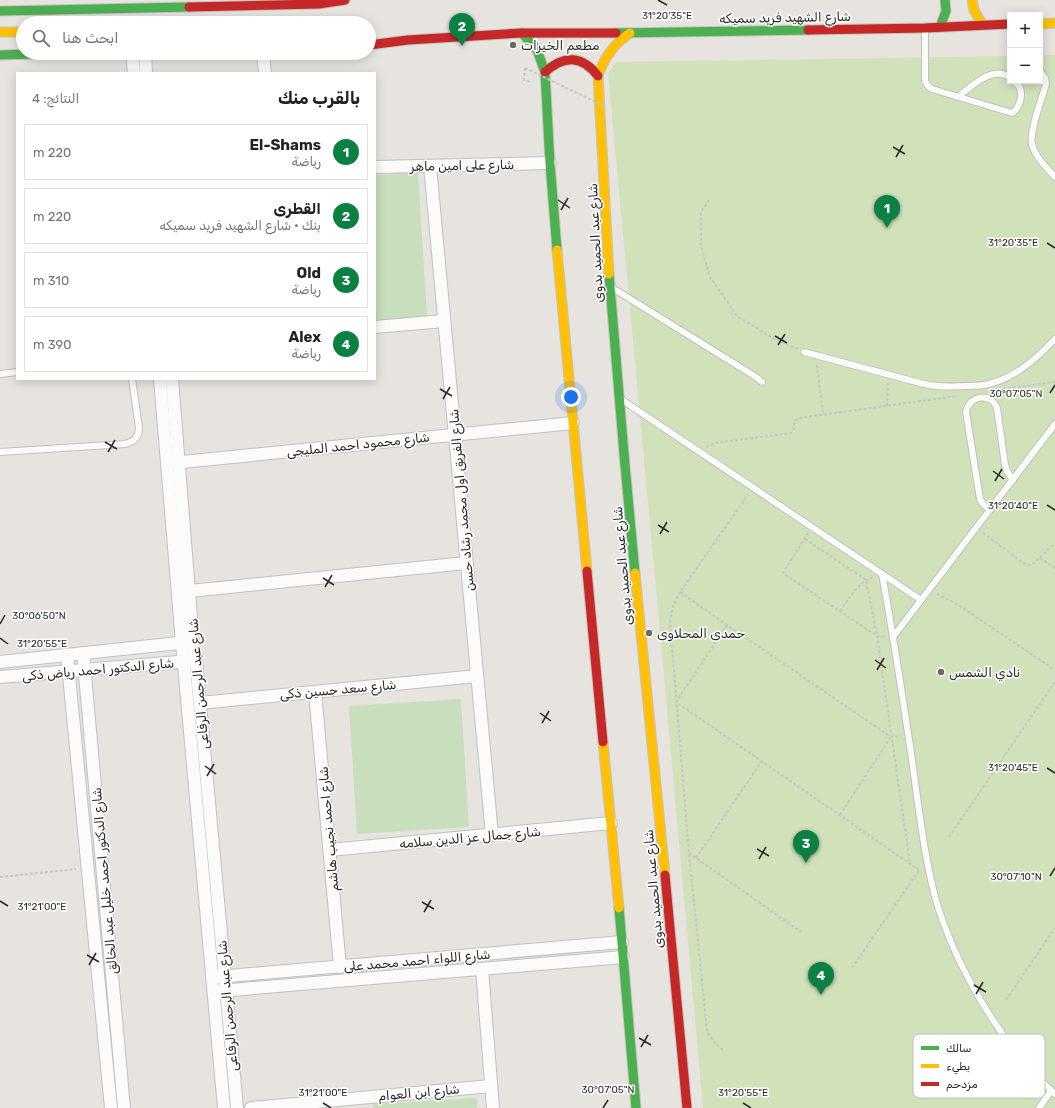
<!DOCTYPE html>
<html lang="ar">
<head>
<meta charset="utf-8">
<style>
  body { margin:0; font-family:Rubik,"Noto Sans Arabic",sans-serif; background:#f6f6f6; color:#222; direction:rtl }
  .controls { position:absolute; right:12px; top:12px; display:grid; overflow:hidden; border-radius:0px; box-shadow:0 2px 10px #0003 }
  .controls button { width:36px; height:36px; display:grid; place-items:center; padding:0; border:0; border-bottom:1px solid #e0e0e0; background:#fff; color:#222; font:20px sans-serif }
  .you { position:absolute; left:571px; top:397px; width:14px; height:14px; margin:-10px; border:3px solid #fff; border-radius:50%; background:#1a73e8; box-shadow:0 0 0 6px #1a73e833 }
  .badge { display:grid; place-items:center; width:26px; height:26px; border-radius:50%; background:#0b8043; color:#fff; font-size:13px; font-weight:700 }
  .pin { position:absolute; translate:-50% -33px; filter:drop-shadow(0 1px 2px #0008) }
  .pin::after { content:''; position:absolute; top:21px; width:14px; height:12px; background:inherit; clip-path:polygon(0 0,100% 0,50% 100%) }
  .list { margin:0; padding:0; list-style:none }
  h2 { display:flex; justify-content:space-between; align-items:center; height:52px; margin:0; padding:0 16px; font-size:17px }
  h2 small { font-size:13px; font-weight:400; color:#767676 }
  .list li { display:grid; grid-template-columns:26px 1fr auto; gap:12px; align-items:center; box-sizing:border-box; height:56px; margin:0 8px 8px; padding:0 8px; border:1px solid #e0e0e0; border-radius:0px }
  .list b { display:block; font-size:15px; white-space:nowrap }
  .list p { margin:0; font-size:13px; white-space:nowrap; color:#767676 }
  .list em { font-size:13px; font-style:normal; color:#767676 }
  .icon { flex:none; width:22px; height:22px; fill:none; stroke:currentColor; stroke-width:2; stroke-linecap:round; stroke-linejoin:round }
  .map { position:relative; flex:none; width:1055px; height:1108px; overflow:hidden; direction:ltr }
  .search { position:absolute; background:#fff; box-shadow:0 2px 10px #0003; left:16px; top:16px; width:360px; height:44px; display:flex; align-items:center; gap:10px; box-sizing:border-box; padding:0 14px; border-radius:22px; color:#767676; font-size:15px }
  .panel { position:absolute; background:#fff; box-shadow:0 2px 10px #0003; left:16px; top:72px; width:360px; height:308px; border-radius:0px; direction:rtl }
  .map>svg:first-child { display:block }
  .green { fill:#c9debd }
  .pitch { fill:#d1e2bb }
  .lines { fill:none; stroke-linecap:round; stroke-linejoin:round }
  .lane-casing { stroke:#c1c0c0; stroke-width:8 }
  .street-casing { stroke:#c1c0c0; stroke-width:14 }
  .fast-casing { stroke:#c3c3c1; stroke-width:11 }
  .slow-casing { stroke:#c3c3c1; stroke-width:11 }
  .jam-casing { stroke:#c3c3c1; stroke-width:11 }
  .path { stroke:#c6c6c5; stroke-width:2; stroke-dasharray:3 2; stroke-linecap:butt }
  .lane { stroke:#fbfbfa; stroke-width:6 }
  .street { stroke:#fbfbfa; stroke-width:12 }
  .fast { stroke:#4caf50; stroke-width:9 }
  .slow { stroke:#ffc107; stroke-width:9 }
  .jam { stroke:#c62828; stroke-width:9 }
  .path-bridge { stroke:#c6c6c5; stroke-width:2; stroke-dasharray:3 2; stroke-linecap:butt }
  .ticks { fill:none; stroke:#292929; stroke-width:1.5 }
  .poi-dot { fill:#6c6a69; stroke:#fff; stroke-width:1.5 }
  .labels { text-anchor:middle; stroke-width:3; stroke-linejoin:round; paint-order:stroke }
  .street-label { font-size:13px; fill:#292929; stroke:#fff }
  .poi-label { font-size:13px; fill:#292929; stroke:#fff; text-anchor:start }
  .key { fill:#fff; stroke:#bfbfbf; stroke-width:1 }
  .key-label { font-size:11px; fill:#292929 }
  .ticks-label { font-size:10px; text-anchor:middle; fill:#292929; stroke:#fff; stroke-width:3; stroke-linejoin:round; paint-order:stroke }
</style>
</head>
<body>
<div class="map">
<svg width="1055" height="1108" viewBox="0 0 1055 1108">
  <rect width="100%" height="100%" fill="#e7e4e0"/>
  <g class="green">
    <polygon points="418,172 427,317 375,321 375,175"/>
    <polygon points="461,699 469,827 357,834 349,706"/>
    <polygon points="477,1098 477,1108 373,1108 373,1104"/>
  </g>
  <polygon class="pitch" points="1040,55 1055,55 1055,1108 703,1108 660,632 608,73 616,62 1010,56 1010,81 1040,81"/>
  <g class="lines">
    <defs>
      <g id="lane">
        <path d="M925 29V81L928 86 932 89 1012 113C1019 109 1023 96 1020 88 1019 85 1016 83 1013 81"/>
        <path d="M1040 71 1045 78 1046 84C1042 98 1029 132 1032 144 1035 157 1047 168 1055 177"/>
        <path d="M958 97C970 87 994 64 1010 78"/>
        <polyline points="614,289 756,377 762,382"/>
        <path d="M804 352 924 384C937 387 949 387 963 386 970 386 977 386 984 385 1013 380 1036 359 1055 339"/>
        <polyline points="0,374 17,372"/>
        <polyline points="622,400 921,600"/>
        <path d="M0 452 125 444C134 442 139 437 139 428L132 379"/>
        <path d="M990 510 983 504 980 499 966 412C969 395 991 392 997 408L1005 465 1007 471 1013 480"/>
        <path d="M882 574C893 633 902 693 911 753 918 801 923 850 935 897 955 966 1001 1045 1055 1094"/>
        <polyline points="893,637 1055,424"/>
        <polyline points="1039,1108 1051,1091"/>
      </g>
      <g id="street">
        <polyline points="132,53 134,73"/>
        <polyline points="145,53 146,73"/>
        <polyline points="263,53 265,73"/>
        <polyline points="430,166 492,835"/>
        <polyline points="375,167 550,163"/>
        <polyline points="375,327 444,321"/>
        <polyline points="160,379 182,643 224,1108"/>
        <polyline points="172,379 193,642 196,661 237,1108"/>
        <polyline points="172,463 573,423"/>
        <polyline points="190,591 466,563"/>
        <polyline points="83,653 124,1108"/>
        <polyline points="67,655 111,1108"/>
        <polyline points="0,662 188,642"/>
        <polyline points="0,677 190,661"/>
        <polyline points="315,692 340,967"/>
        <polyline points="200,703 477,676"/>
        <polyline points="330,850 611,823"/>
        <polyline points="482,969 493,1108"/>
        <polyline points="217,977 622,942"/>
        <polyline points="219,991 623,957"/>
        <polyline points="251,1108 491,1086"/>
      </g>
      <g id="fast">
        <polyline points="0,11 189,7"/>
        <polyline points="940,27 946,11 945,0"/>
        <polyline points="522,33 537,50 545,72 550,163 557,250"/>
        <polyline points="616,33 808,30"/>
        <polyline points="0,55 66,53"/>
        <polyline points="609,274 624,454 635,573"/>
        <polyline points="619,908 636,1108"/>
      </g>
      <g id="slow">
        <polyline points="972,0 974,10 982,24"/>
        <polyline points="1040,24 1055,23"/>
        <polyline points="0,32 23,32"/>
        <polyline points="557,250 587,571"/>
        <path d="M609 274 598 76C604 57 614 44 630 33"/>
        <polyline points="635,573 665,875"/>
        <polyline points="603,742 619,908"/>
      </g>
      <g id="jam">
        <polyline points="189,7 319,4 345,0"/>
        <polyline points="808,30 925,28 1010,24"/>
        <polyline points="369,45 408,40 522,33 616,33"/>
        <path d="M545 72C564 55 582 55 598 76"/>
        <polyline points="587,571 603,742"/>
        <polyline points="665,875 687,1108"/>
      </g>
    </defs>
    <use href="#lane" class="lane-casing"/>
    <use href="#street" class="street-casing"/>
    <use href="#fast" class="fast-casing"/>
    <use href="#slow" class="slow-casing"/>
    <use href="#jam" class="jam-casing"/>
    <g class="path">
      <polyline points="525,68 524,80 531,82"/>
      <polyline points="709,200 701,212 701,246 710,277 737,316 774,339 798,349"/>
      <polyline points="817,365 823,415"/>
      <polyline points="1003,389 1055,382"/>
      <polyline points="887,406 888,383"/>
      <polyline points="706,447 715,443 791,433 794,429 794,422 799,418 957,396"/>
      <polyline points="808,533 783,573 877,636 886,637"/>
      <polyline points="983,533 1023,563 1031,565 1034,563 1055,543"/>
      <polyline points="805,539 866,580 877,636 910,863"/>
      <polyline points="1040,558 1055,568"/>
      <polyline points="680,592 727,625 891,737 901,736"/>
      <polyline points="937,594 957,604 1055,670"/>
      <path d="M840 611C850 598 857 583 873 577"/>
      <polyline points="727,625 676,702 919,870 921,869"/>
      <polyline points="840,815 890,738"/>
      <polyline points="949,837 1055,682"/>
      <polyline points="689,853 801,932"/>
      <polyline points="696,858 762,761"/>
      <polyline points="0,877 76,869"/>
      <polyline points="852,968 919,870"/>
      <polyline points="1006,1000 1055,928"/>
      <path d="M723 1050C716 1045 711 1039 707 1031L689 853 670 622 673 606 680 592 748 495"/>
    </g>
    <use href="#lane" class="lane"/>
    <use href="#street" class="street"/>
    <use href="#fast" class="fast"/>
    <use href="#slow" class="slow"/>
    <use href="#jam" class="jam"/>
    <polyline class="path-bridge" points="525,68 606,107"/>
  </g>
  <path class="ticks" d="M658 0 667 5M893 147 905 154M896 157 903 145M558 200 570 208M561 210 568 198M1047 243 1055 248M775 336 787 343M778 345 785 334M440 389 452 396M1050 393 1055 385M443 399 450 387M105 442 117 449M108 452 115 440M993 471 1004 479M995 481 1002 469M1047 505 1055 510M658 525 669 532M660 534 667 522M323 578 334 585M325 587 332 575M0 624 5 615M0 638 8 644M875 660 886 668M877 670 884 658M540 713 551 721M542 723 549 711M205 766 216 774M1047 768 1055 773M207 776 214 764M757 849 769 856M759 859 766 847M1050 876 1055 868M0 901 8 906M422 902 434 909M424 912 431 900M87 955 99 962M89 965 96 953M974 985 986 992M976 994 983 982M639 1038 651 1045M641 1047 648 1035M323 1103 331 1108M743 1103 751 1108M603 1108 608 1100"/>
  <g class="poi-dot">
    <circle cx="513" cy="45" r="4"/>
    <circle cx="649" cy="633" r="4"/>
    <circle cx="941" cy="672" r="4"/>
  </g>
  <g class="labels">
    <g class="street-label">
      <text transform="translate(785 17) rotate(-1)" y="5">شارع الشهيد فريد سميكه</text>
      <text transform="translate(462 165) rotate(-1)" y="5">شارع على امين ماهر</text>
      <text transform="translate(595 243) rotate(-93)" y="5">شارع عبد الحميد بدوى</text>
      <text transform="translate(358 444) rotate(-6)" y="5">شارع محمود احمد المليجى</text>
      <text transform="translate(461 500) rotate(-95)" y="5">شارع الفريق اول محمد رشاد حسن</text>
      <text transform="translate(622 566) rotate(-95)" y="5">شارع عبد الحميد بدوى</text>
      <text transform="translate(98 669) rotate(-5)" y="5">شارع الدكتور احمد رياض ذكى</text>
      <text transform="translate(198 684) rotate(-95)" y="5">شارع عبد الرحمن الرفاعى</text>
      <text transform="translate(338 689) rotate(-5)" y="5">شارع سعد حسين ذكى</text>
      <text transform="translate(328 829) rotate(-95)" y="5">شارع احمد نجيب هاشم</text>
      <text transform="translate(470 837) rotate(-5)" y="5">شارع جمال عز الدين سلامه</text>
      <text transform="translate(104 881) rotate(-95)" y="5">شارع الدكتور احمد خليل عبد الخالق</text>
      <text transform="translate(653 889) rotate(-95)" y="5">شارع عبد الحميد بدوى</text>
      <text transform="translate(417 960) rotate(-5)" y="5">شارع اللواء احمد محمد على</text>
      <text transform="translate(227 1006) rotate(-95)" y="5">شارع عبد الرحمن الرفاعى</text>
      <text transform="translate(419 1092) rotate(-5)" y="5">شارع ابن العوام</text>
    </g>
    <g class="poi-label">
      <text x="521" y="50">مطعم الخيرات</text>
      <text x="657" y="638">حمدى المحلاوى</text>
      <text x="949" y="677">نادي الشمس</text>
    </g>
  </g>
  <rect x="913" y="1034" width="132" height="64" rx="6" class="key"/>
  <rect x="921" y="1046" width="18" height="4" fill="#4caf50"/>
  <rect x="921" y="1064" width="18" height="4" fill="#ffc107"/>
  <rect x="921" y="1082" width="18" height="4" fill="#c62828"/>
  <g class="key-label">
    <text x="946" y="1052">سالك</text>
    <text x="946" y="1070">بطيء</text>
    <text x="946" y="1088">مزدحم</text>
  </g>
  <g class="ticks-label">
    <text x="667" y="19">31°20'35"E</text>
    <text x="1013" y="246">31°20'35"E</text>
    <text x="1016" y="397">30°07'05"N</text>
    <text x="1013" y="509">31°20'40"E</text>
    <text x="39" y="619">30°06'50"N</text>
    <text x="42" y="647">31°20'55"E</text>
    <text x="1013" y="771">31°20'45"E</text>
    <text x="1016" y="880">30°07'10"N</text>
    <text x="42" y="910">31°21'00"E</text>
    <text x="608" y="1093">30°07'05"N</text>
    <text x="323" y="1096">31°21'00"E</text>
    <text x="743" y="1096">31°20'55"E</text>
  </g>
</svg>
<div class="controls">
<button>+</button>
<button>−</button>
</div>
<div class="you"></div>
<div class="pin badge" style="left:887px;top:228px">1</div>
<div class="pin badge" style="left:462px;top:46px">2</div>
<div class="pin badge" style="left:806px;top:863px">3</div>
<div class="pin badge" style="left:821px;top:995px">4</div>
<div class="search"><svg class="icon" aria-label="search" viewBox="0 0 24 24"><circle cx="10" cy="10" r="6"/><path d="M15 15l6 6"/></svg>ابحث هنا</div>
<section class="panel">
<h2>بالقرب منك<small>النتائج: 4</small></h2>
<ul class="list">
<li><span class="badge">1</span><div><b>El-Shams</b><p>رياضة</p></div><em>220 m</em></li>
<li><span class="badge">2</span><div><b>القطرى</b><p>بنك · شارع الشهيد فريد سميكه</p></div><em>220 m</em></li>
<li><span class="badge">3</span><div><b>Old</b><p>رياضة</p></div><em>310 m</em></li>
<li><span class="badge">4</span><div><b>Alex</b><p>رياضة</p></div><em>390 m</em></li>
</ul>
</section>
</div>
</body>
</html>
